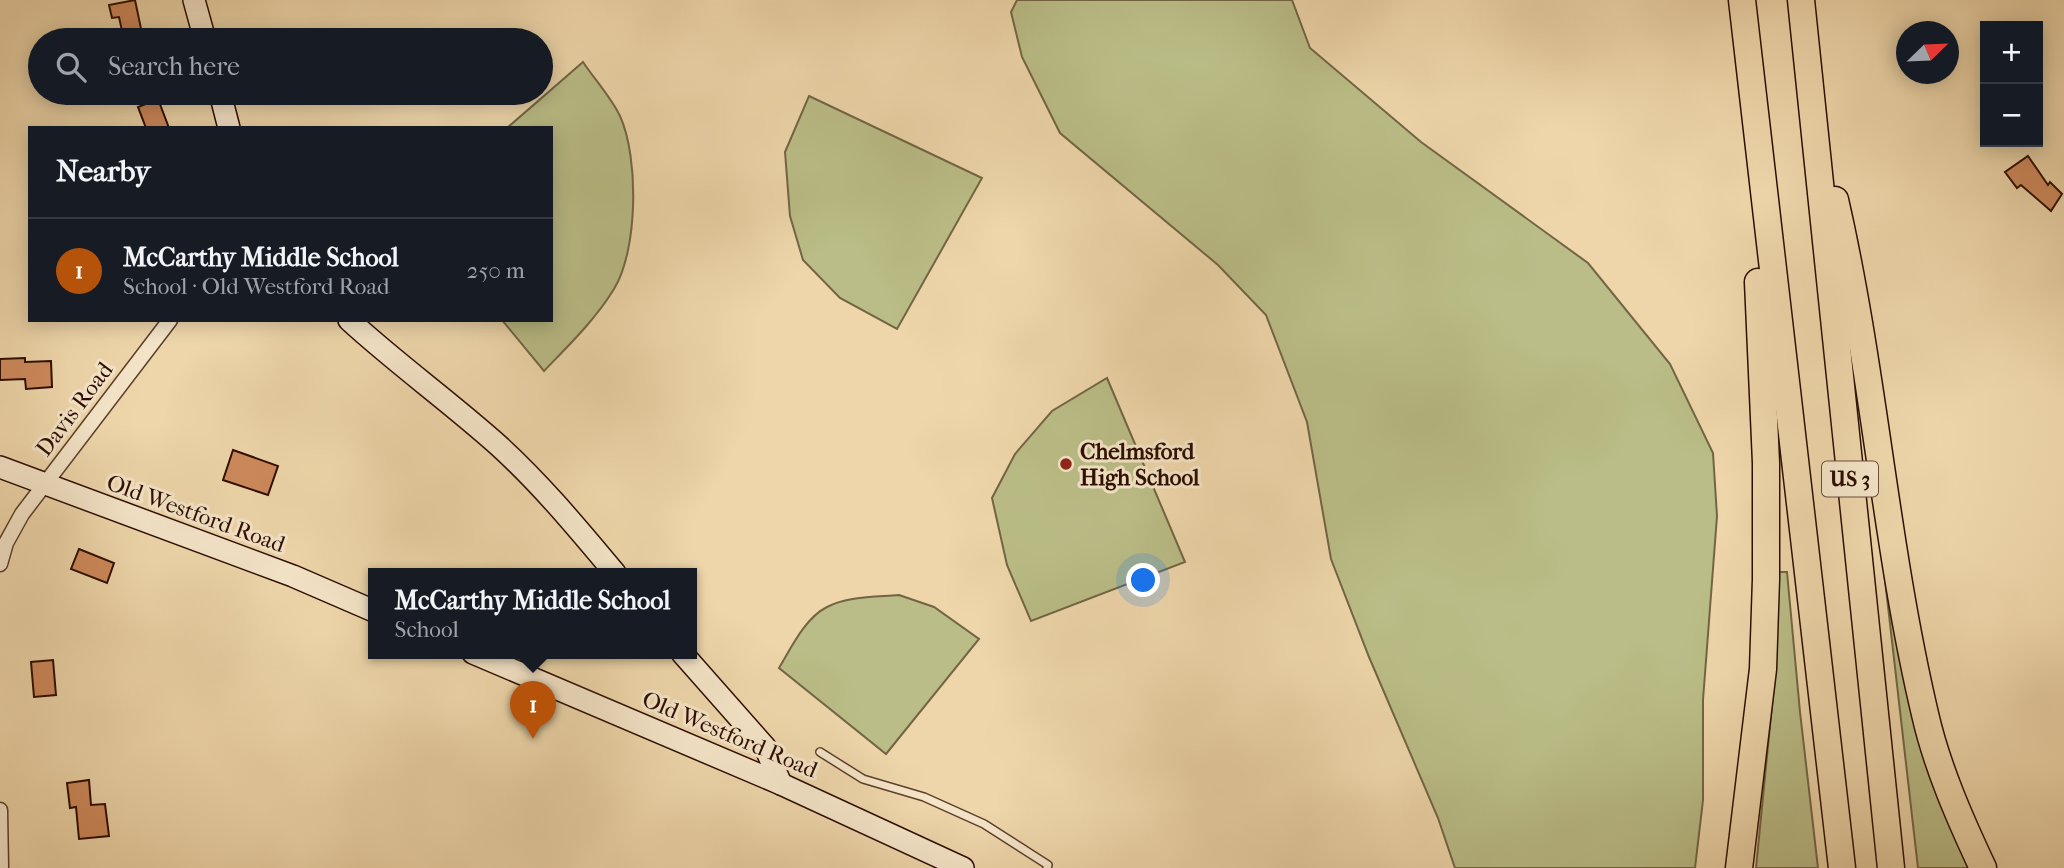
<!DOCTYPE html>
<html lang="en">
<head>
<meta charset="utf-8">
<style>
  body { margin:0; font-family:"IM FELL French Canon",serif; background:#242831; color:#f1f3f6 }
  .controls { position:absolute; right:21px; top:21px; display:grid; overflow:hidden; border-radius:0px; box-shadow:0 4px 18px #0003 }
  .controls button { width:63px; height:63px; display:grid; place-items:center; padding:0; border:0; border-bottom:2px solid #363941; background:#171b24; color:#f1f3f6; font:35px sans-serif }
  .compass { position:absolute; left:1896px; top:21px; width:63px; height:63px; border-radius:50%; background:#171b24; box-shadow:0 4px 18px #0003; rotate:67deg }
  .you { position:absolute; left:1144px; top:581px; width:24px; height:24px; margin:-18px; border:5px solid #fff; border-radius:50%; background:#1a73e8; box-shadow:0 0 0 10px #1a73e833 }
  .badge { display:grid; place-items:center; width:46px; height:46px; border-radius:50%; background:#b45309; color:#fff; font-size:23px; font-weight:700 }
  .pin { position:absolute; translate:-50% -58px; filter:drop-shadow(0 2px 4px #0008) }
  .pin::after { content:''; position:absolute; top:37px; width:24px; height:21px; background:inherit; clip-path:polygon(0 0,100% 0,50% 100%) }
  .popup { position:absolute; left:368px; top:568px; width:329px; height:91px; box-sizing:border-box; display:grid; place-content:center; border-radius:0px; background:#171b24; filter:drop-shadow(0 2px 5px #0005); font-size:23px; white-space:nowrap; color:#9ea1a6 }
  .popup b { font-size:26px; color:#f1f3f6 }
  .popup::after { content:''; position:absolute; left:50%; top:100%; margin-left:-14px; border:14px solid transparent; border-top-color:#171b24 }
  .list { margin:0; padding:0; list-style:none }
  h2 { display:flex; justify-content:space-between; align-items:center; height:91px; margin:0; padding:0 28px; font-size:30px }
  h2 small { font-size:23px; font-weight:400; color:#9ea1a6 }
  .list li { display:grid; grid-template-columns:46px 1fr auto; gap:21px; align-items:center; box-sizing:border-box; height:105px; padding:0 28px; border-top:2px solid #363941 }
  .list b { display:block; font-size:26px; white-space:nowrap }
  .list p { margin:0; font-size:23px; white-space:nowrap; color:#9ea1a6 }
  .list em { font-size:23px; font-style:normal; color:#9ea1a6 }
  .icon { flex:none; width:38px; height:38px; fill:none; stroke:currentColor; stroke-width:2; stroke-linecap:round; stroke-linejoin:round }
  .map { position:relative; flex:none; width:2064px; height:868px; overflow:hidden }
  .search { position:absolute; background:#171b24; box-shadow:0 4px 18px #0003; left:28px; top:28px; width:525px; height:77px; display:flex; align-items:center; gap:18px; box-sizing:border-box; padding:0 24px; border-radius:38px; color:#9ea1a6; font-size:26px }
  .panel { position:absolute; background:#171b24; box-shadow:0 4px 18px #0003; left:28px; top:126px; width:525px; height:196px; border-radius:0px }
  .map>svg:first-child { display:block }
  .green { fill:#babd87; stroke:#736544; stroke-width:2 }
  .building { fill:#ce8a5c; stroke:#2c0d00; stroke-width:2 }
  .lines { fill:none; stroke-linecap:round; stroke-linejoin:round }
  .service-casing { stroke:#5c3f2a; stroke-width:10 }
  .minor-casing { stroke:#5c3f2a; stroke-width:17 }
  .secondary-casing { stroke:#2c0d00; stroke-width:24 }
  .motorway-casing { stroke:#2c0d00; stroke-width:29 }
  .service { stroke:#f4e4c8; stroke-width:7 }
  .minor { stroke:#f4e4c8; stroke-width:14 }
  .secondary { stroke:#f4e4c8; stroke-width:21 }
  .motorway { stroke:#eed6aa; stroke-width:26 }
  .poi-dot { fill:#8f2418; stroke:#f4e4c8; stroke-width:2.5 }
  .labels { text-anchor:middle; stroke-width:6; stroke-linejoin:round; paint-order:stroke }
  .shield { fill:#f4e4c8; stroke:#684e3c; stroke-width:2 }
  .shield-label { font-size:21px; font-weight:bold; fill:#2c0d00 }
  .street-label { font-size:23px; fill:#2c0d00; stroke:#f4e4c8 }
  .poi-label { font-size:23px; font-weight:bold; fill:#2c0d00; stroke:#f4e4c8; text-anchor:start }
</style>
</head>
<body>
<div class="map">
<svg width="2064" height="868" viewBox="0 0 2064 868">
  <rect width="100%" height="100%" fill="#eed6aa"/>
  <filter id="stains"><feTurbulence type="fractalNoise" baseFrequency=".00286" numOctaves="4"/><feColorMatrix values="0 0 0 0 .2 0 0 0 0 .09 0 0 0 0 .02 0 0 0 .5 -.17"/></filter>
  <radialGradient id="worn" r=".72"><stop offset=".6" stop-color="#630" stop-opacity="0"/><stop offset="1" stop-color="#630" stop-opacity=".3"/></radialGradient>
  <g class="green">
    <polygon points="1017,0 1292,0 1310,48 1421,142 1588,263 1670,364 1713,453 1717,516 1703,700 1703,800 1695,868 1455,868 1438,818 1369,657 1331,559 1307,422 1266,315 1218,265 1060,133 1022,57 1011,12"/>
    <path d="M583 62C595 80 611 97 620 116 639 158 638 250 614 289 595 320 569 345 544 371L502 320H551V128H507Z"/>
    <polygon points="809,96 982,178 897,329 840,298 803,260 790,216 785,152"/>
    <polygon points="1107,378 1185,562 1031,621 1007,565 992,498 1015,454 1052,411"/>
    <polygon points="1871,458 1925,762 1968,868 1918,868"/>
    <polygon points="1779,572 1787,572 1800,712 1818,868 1756,868 1776,665"/>
    <path d="M899 595 934 607 979 639 886 754 779 668C791 648 805 618 827 607 847 596 877 597 899 595Z"/>
  </g>
  <g class="building">
    <polygon points="135,0 143,38 124,40 119,17 112,18 109,5"/>
    <polygon points="158,99 169,128 146,128 138,107"/>
    <polygon points="2028,156 2048,185 2050,182 2062,194 2051,211 2021,185 2017,188 2005,172"/>
    <polygon points="25,358 25,362 51,361 52,387 26,389 25,379 0,380 0,359"/>
    <polygon points="233,450 278,466 268,495 223,480"/>
    <polygon points="79,549 114,563 107,583 71,569"/>
    <polygon points="53,660 56,695 34,697 31,662"/>
    <polygon points="89,780 91,805 105,804 109,836 79,839 76,807 70,808 67,783"/>
  </g>
  <g class="lines">
    <defs>
      <polyline id="service" points="820,752 863,779 924,797 984,824 1048,865 1047,868"/>
      <g id="minor">
        <polyline points="0,564 6,543 22,514 170,320"/>
        <polyline points="0,810 1,868"/>
      </g>
      <g id="secondary">
        <polyline points="194,0 205,40"/>
        <polyline points="220,93 229,128"/>
        <path d="M349 320C397 364 450 402 498 445 541 484 578 529 615 573"/>
        <polyline points="0,467 293,576 374,611"/>
        <polyline points="473,653 781,784 963,868"/>
        <polyline points="682,653 765,747 781,784"/>
      </g>
      <g id="motorway">
        <polyline points="1742,0 1842,868"/>
        <polyline points="1801,0 1891,868"/>
        <path d="M1835 200C1874 370 1885 545 1925 714 1937 767 1960 819 1983 868"/>
        <polyline points="1739,868 1763,669 1766,579 1766,463 1758,282"/>
      </g>
    </defs>
    <use href="#service" class="service-casing"/>
    <use href="#minor" class="minor-casing"/>
    <use href="#secondary" class="secondary-casing"/>
    <use href="#motorway" class="motorway-casing"/>
    <use href="#service" class="service"/>
    <use href="#minor" class="minor"/>
    <use href="#secondary" class="secondary"/>
    <use href="#motorway" class="motorway"/>
  </g>
  <circle class="poi-dot" cx="1066" cy="464" r="7"/>
  <g class="labels">
    <rect class="shield" x="1822" y="461.5" width="56" height="35" rx="5"/>
    <g class="shield-label">
      <text x="1850" y="486">US 3</text>
    </g>
    <g class="street-label">
      <text transform="translate(74 409) rotate(-53)" y="8">Davis Road</text>
      <text transform="translate(196 513) rotate(20)" y="8">Old Westford Road</text>
      <text transform="translate(730 734) rotate(23)" y="8">Old Westford Road</text>
    </g>
    <g class="poi-label">
      <text x="1080" y="459">Chelmsford<tspan x="1080" dy="26">High School</tspan></text>
    </g>
  </g>
  <rect width="100%" height="100%" filter="url(#stains)"/>
  <rect width="100%" height="100%" fill="url(#worn)"/>
</svg>
<div class="controls">
<button>+</button>
<button>−</button>
</div>
<svg class="compass" viewBox="-18 -18 36 36"><path d="M0-13l5 13h-10z" fill="#e53935"/><path d="M0 13l5-13h-10z" fill="#9ea1a6"/></svg>
<div class="you"></div>
<div class="pin badge" style="left:533px;top:739px">1</div>
<div class="popup"><b>McCarthy Middle School</b>School</div>
<div class="search"><svg class="icon" aria-label="search" viewBox="0 0 24 24"><circle cx="10" cy="10" r="6"/><path d="M15 15l6 6"/></svg>Search here</div>
<section class="panel">
<h2>Nearby<small></small></h2>
<ul class="list">
<li><span class="badge">1</span><div><b>McCarthy Middle School</b><p>School · Old Westford Road</p></div><em>250 m</em></li>
</ul>
</section>
</div>
</body>
</html>
